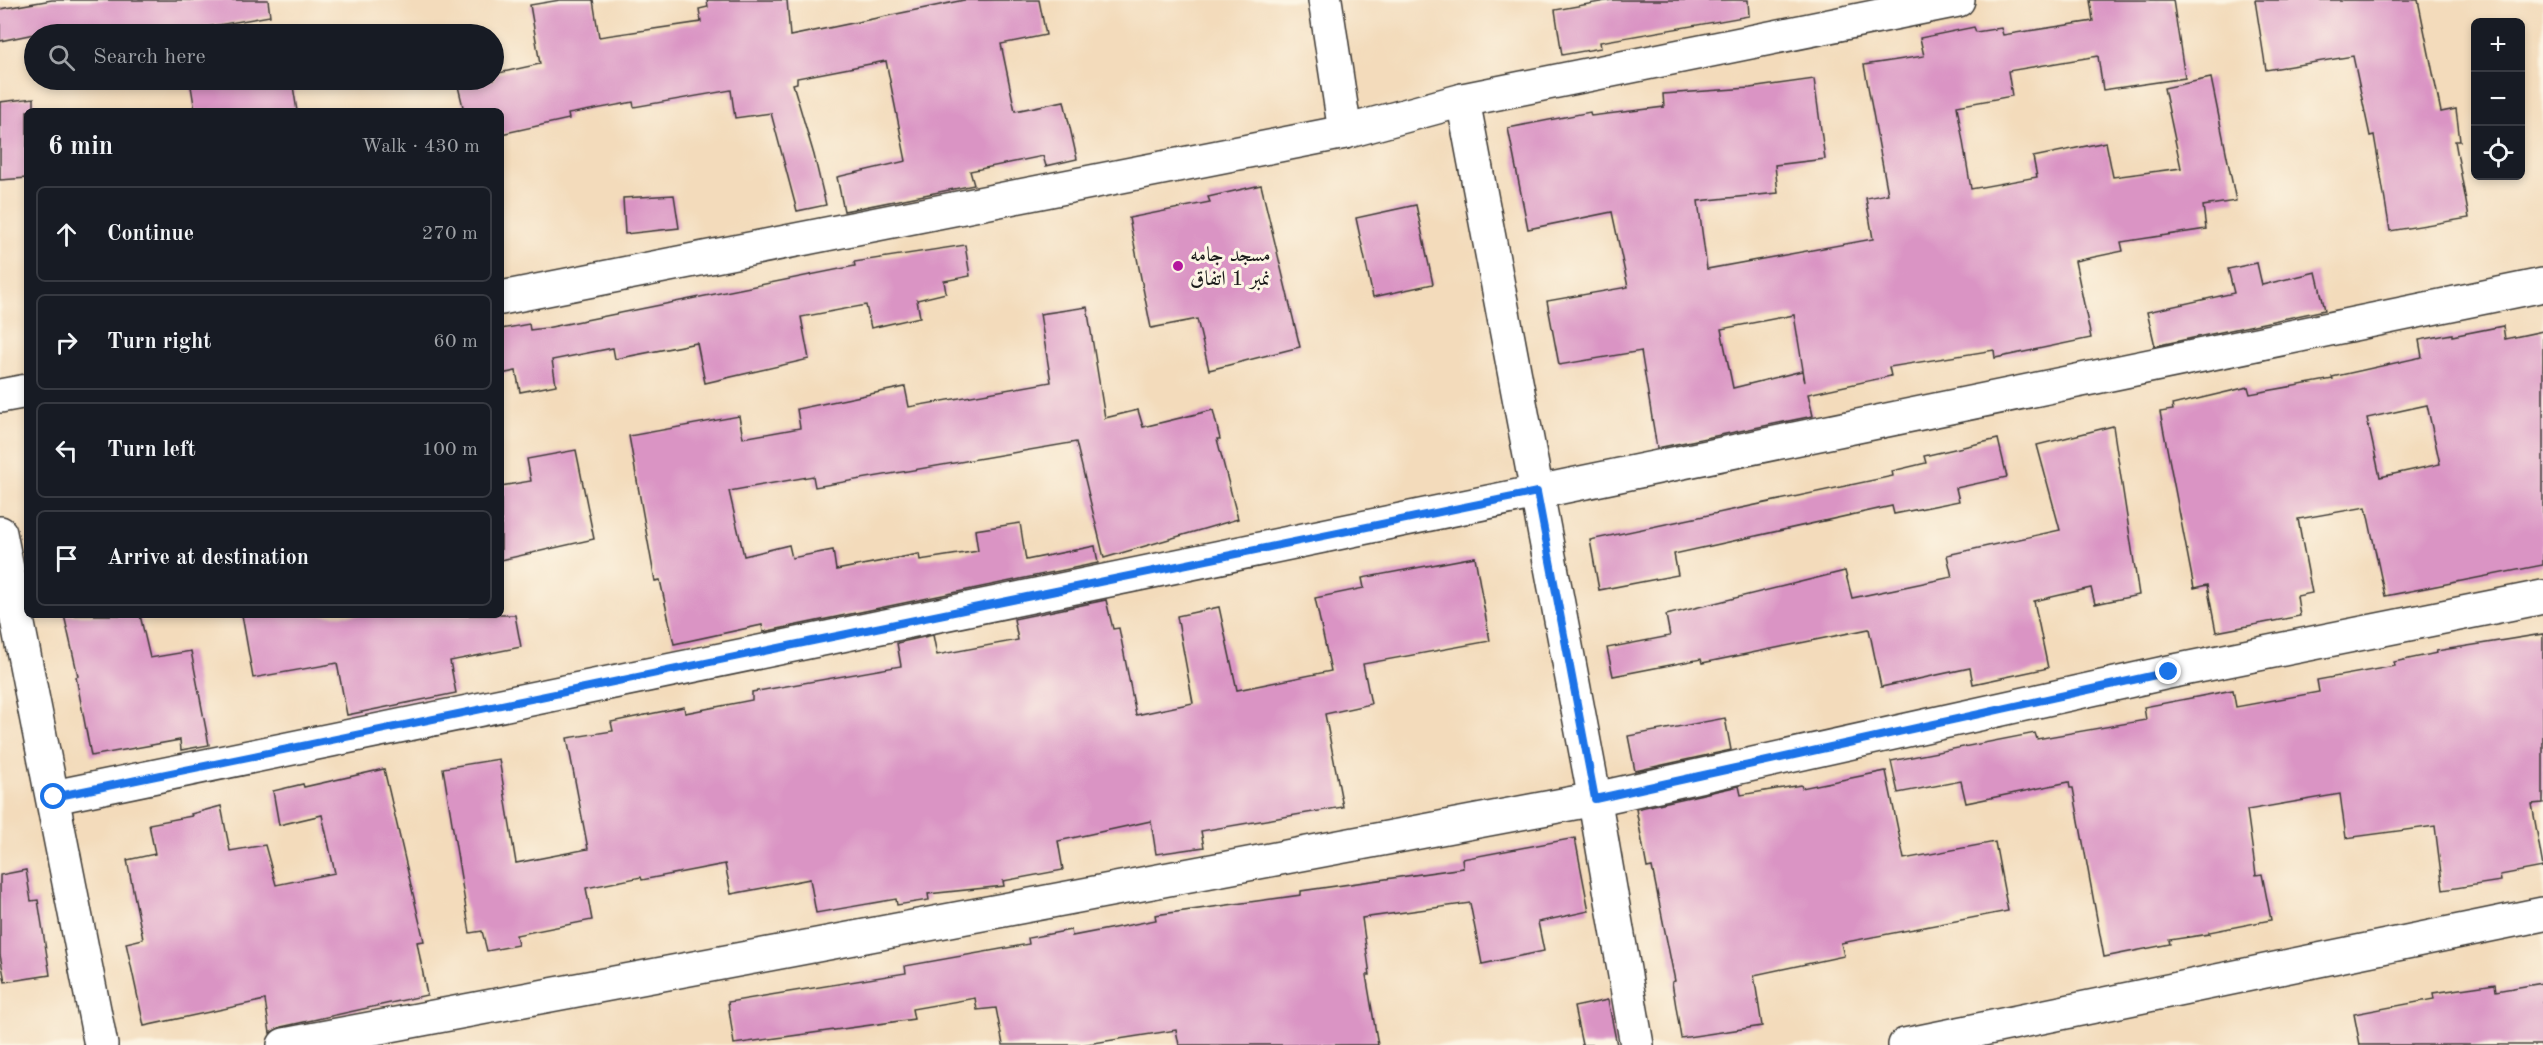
<!DOCTYPE html>
<html lang="en">
<head>
<meta charset="utf-8">
<style>
  body { margin:0; font-family:"Old Standard TT",Amiri,serif; background:#20242c; color:#f1f3f6 }
  .controls { position:absolute; right:18px; top:18px; display:grid; overflow:hidden; border-radius:9px; box-shadow:0 3px 9px #0003 }
  .controls button { width:54px; height:54px; display:grid; place-items:center; padding:0; border:0; border-bottom:2px solid #363941; background:#171b24; color:#f1f3f6; font:30px sans-serif }
  .stop { position:absolute; width:18px; height:18px; margin:-14px; border:4px solid #1a73e8; border-radius:50%; background:#fff }
  .stop.end { background:#1a73e8; border-color:#fff; box-shadow:0 2px 6px #0008 }
  .list { margin:0; padding:0; list-style:none }
  h2 { display:flex; justify-content:space-between; align-items:center; height:78px; margin:0; padding:0 24px; font-size:26px }
  h2 small { font-size:20px; font-weight:400; color:#9ea1a6 }
  .list li { display:grid; grid-template-columns:39px 1fr auto; gap:18px; align-items:center; box-sizing:border-box; height:96px; margin:0 12px 12px; padding:0 12px; border:2px solid #363941; border-radius:9px }
  .list b { display:block; font-size:22px; white-space:nowrap }
  .list em { font-size:20px; font-style:normal; color:#9ea1a6 }
  .icon { flex:none; width:33px; height:33px; fill:none; stroke:currentColor; stroke-width:2; stroke-linecap:round; stroke-linejoin:round }
  .map { position:relative; flex:none; width:2543px; height:1045px; overflow:hidden }
  .search { position:absolute; background:#171b24; box-shadow:0 3px 9px #0003; left:24px; top:24px; width:480px; height:66px; display:flex; align-items:center; gap:15px; box-sizing:border-box; padding:0 21px; border-radius:33px; color:#9ea1a6; font-size:22px }
  .panel { position:absolute; background:#171b24; box-shadow:0 3px 9px #0003; left:24px; top:108px; width:480px; height:510px; border-radius:9px }
  .map>svg:first-child { display:block }
  .building { fill:#da94c4; fill-rule:evenodd }
  .lines { fill:none; stroke-linecap:round; stroke-linejoin:round }
  .minor-casing { stroke:#3c3934; stroke-width:36 }
  .minor { stroke:#fff; stroke-width:33 }
  .route { stroke:#1a73e8; stroke-width:8 }
  .poi-dot { fill:#b5179e; stroke:#fcf5e5; stroke-width:2 }
  .labels { text-anchor:middle; stroke-width:6; stroke-linejoin:round; paint-order:stroke }
  .poi-label { font-size:21px; fill:#1c1c1c; stroke:#fcf5e5; text-anchor:start }
</style>
</head>
<body>
<div class="map">
<svg width="2543" height="1045" viewBox="0 0 2543 1045">
  <rect width="100%" height="100%" fill="#fcf5e5"/>
  <filter id="ink" filterUnits="userSpaceOnUse"><feTurbulence type="fractalNoise" baseFrequency=".0167" numOctaves="2"/><feDisplacementMap in="SourceGraphic" scale="12" xChannelSelector="R" yChannelSelector="G"/><feConvolveMatrix kernelMatrix="1 2 1 2 8 2 1 2 1" color-interpolation-filters="sRGB"/></filter>
  <filter id="wash" filterUnits="userSpaceOnUse"><feTurbulence type="fractalNoise" baseFrequency=".008" numOctaves="4" result="noise"/><feDisplacementMap in="SourceGraphic" scale="24" xChannelSelector="R" yChannelSelector="G"/><feGaussianBlur stdDeviation="1.35" result="paint"/><feColorMatrix in="noise" values="0 0 0 0 0 0 0 0 0 0 0 0 0 0 0 0 0 1.4 0 .05"/><feComposite in="paint" operator="in"/></filter>
  <g filter="url(#wash)">
    <rect width="100%" height="100%" fill="#f3dbbb"/>
    <g id="blocks">
      <g class="building">
        <polygon points="52,0 268,0 270,16 201,28 202,34 34,34 0,41 0,9"/>
        <polygon points="560,0 593,0 599,37 701,22 699,9 708,7 707,0 787,0 790,36 964,0 1039,0 1046,35 1001,44 1015,111 1064,101 1077,159 1046,166 1043,156 970,171 974,185 844,211 837,177 906,161 886,61 797,78 797,83 793,84 814,155 826,205 797,211 771,113 735,118 731,90 634,107 633,102 568,114 569,119 501,134 501,111 464,111 457,82 494,80 494,74 540,64 530,5"/>
        <polygon points="1611,0 1748,0 1749,16 1600,42 1601,48 1562,55 1555,10"/>
        <path d="M2090 0H2173L2185 78 2103 90 2098 56 2008 71 2012 96 1957 106 1971 189 2037 177 2033 157 2106 142 2113 177 2181 168 2164 88 2211 78 2236 201 2203 206 2206 229 2121 242 2123 251 2075 261 2091 338 1995 358 1994 350 1889 367 1891 376 1808 394 1813 416 1657 448 1641 351 1559 365 1547 301 1628 287 1612 212 1528 229 1508 128 1590 112 1591 116 1664 107 1663 94 1750 88 1814 79 1825 159 1775 165 1778 193 1698 201 1707 269 1873 239 1866 198 1888 194 1864 65 1924 56 1920 38 1974 27 1976 32 2001 28 2003 35 2093 21ZM1794 315 1805 382 1802 371 1733 388 1721 329Z"/>
        <polygon points="2255,0 2418,0 2441,112 2456,109 2460,141 2455,141 2469,218 2390,231 2374,135 2370,136 2353,56 2266,70"/>
        <polygon points="190,80 292,80 297,111 195,111"/>
        <polygon points="34,98 34,111 27,111 27,178 0,180 0,102"/>
        <polygon points="1261,185 1300,347 1209,370 1197,319 1151,328 1129,218 1210,202 1208,197"/>
        <polygon points="674,195 679,228 625,234 623,198"/>
        <polygon points="1416,205 1433,284 1373,297 1356,218"/>
        <polygon points="965,245 970,276 944,281 946,293 917,300 920,317 871,328 866,305 801,317 809,359 705,383 697,343 615,359 613,348 552,360 556,385 520,392 516,371 501,374 501,329 529,324 530,330 546,328 855,266 854,262"/>
        <polygon points="2257,263 2262,285 2316,272 2325,310 2155,346 2147,312 2234,293 2228,269"/>
        <polygon points="1087,307 1105,418 1138,410 1143,427 1213,410 1220,439 1217,439 1238,519 1104,558 1076,442 815,487 813,476 729,491 744,556 789,545 792,558 833,550 836,570 919,554 920,560 978,551 975,530 1020,523 1026,560 1095,546 1098,563 763,632 762,625 674,644 660,580 655,581 629,436 739,416 743,438 800,428 797,409 905,387 909,407 1051,382 1040,314"/>
        <path d="M2503 326 2505 339 2543 331V565L2385 596 2366 507 2298 519 2312 593 2297 596 2300 616 2216 632 2207 585 2194 588 2160 412 2173 410 2172 405 2248 387 2250 394 2333 379 2332 377 2422 357 2419 340 2452 334V336ZM2427 405 2440 464 2380 477 2367 418Z"/>
        <polygon points="2113,426 2139,595 2095,604 2091,588 2034,601 2048,668 1973,684 1970,668 1881,687 1869,629 1702,663 1701,659 1613,676 1607,648 1670,636 1666,615 1845,571 1852,598 1952,577 1947,555 2060,530 2037,445"/>
        <polygon points="1998,439 2007,477 1956,488 1959,501 1894,514 1892,506 1674,554 1678,575 1599,590 1590,540 1893,476 1892,471 1926,463 1924,456"/>
        <polygon points="576,450 594,539 501,560 501,486 531,481 527,459"/>
        <polygon points="1475,557 1490,641 1363,664 1371,704 1325,714 1343,807 1201,831 1204,847 1156,854 1151,821 1058,841 1063,870 1003,881 1004,886 928,894 929,900 897,905 896,899 816,913 810,879 731,894 725,864 642,880 641,877 586,888 592,920 516,935 518,945 487,951 482,931 470,933 443,768 499,759 516,863 588,849 567,738 613,731 611,722 684,707 685,713 752,700 752,692 901,666 897,643 933,635 937,655 1018,640 1014,619 1106,600 1113,629 1119,628 1136,715 1193,703 1177,616 1219,607 1237,690 1331,671 1315,598 1364,588 1362,578"/>
        <polygon points="64,615 140,615 150,658 191,651 209,745 181,750 180,740 91,756 76,677 78,676"/>
        <polygon points="242,615 515,615 521,647 450,661 456,693 347,715 337,663 253,678"/>
        <polygon points="2543,634 2543,803 2532,804 2543,867 2500,875 2501,881 2443,890 2435,826 2346,838 2340,794 2247,810 2256,875 2262,874 2271,920 2209,932 2209,934 2169,940 2170,944 2104,957 2073,788 2070,788 2069,782 1966,803 1961,781 1898,793 1891,761 2035,733 2037,739 2146,720 2144,707 2233,690 2236,707 2319,692 2317,680 2395,666 2394,662 2437,653 2436,651"/>
        <polygon points="1725,718 1731,750 1635,771 1628,736"/>
        <polygon points="384,769 424,941 417,942 427,995 281,1027 270,1033 265,1000 144,1026 126,943 143,939 127,860 155,854 149,824 192,816 191,814 221,806 230,851 265,845 276,885 335,873 322,815 279,825 273,791 303,784 304,787"/>
        <polygon points="1886,771 1904,859 1995,842 2008,911 1841,943 1844,956 1754,975 1762,1026 1681,1038 1672,982 1675,981 1652,867 1647,868 1636,809 1739,786 1741,795 1801,785 1802,788"/>
        <polygon points="1575,838 1589,911 1538,922 1544,951 1482,964 1470,903 1362,918 1370,975 1366,975 1378,1045 1179,1045 1176,1030 1081,1045 1003,1045 996,1008 977,1010 975,998 912,1009 914,1019 734,1044 728,1002 906,973 905,966 1029,944 1028,938 1071,930 1072,936 1156,920 1155,915 1301,895 1301,891 1463,868 1462,859"/>
        <polygon points="26,870 31,901 38,900 50,975 5,982 0,955 0,875"/>
        <polygon points="2543,983 2543,1045 2360,1045 2354,1014 2434,999 2433,993 2495,984 2496,991"/>
        <polygon points="1608,1000 1617,1045 1582,1045 1574,1007"/>
      </g>
    </g>
  </g>
  <g filter="url(#ink)">
    <use href="#blocks" fill-opacity="0" stroke="#3c3934" stroke-width="1.5"/>
    <g class="lines">
      <defs>
        <g id="minor">
          <polyline points="1325,0 1345,132"/>
          <polyline points="1463,100 1591,779 1637,1045"/>
          <polyline points="501,298 1345,132 1463,100 1958,0"/>
          <polyline points="0,396 27,391"/>
          <polyline points="0,533 101,1045"/>
          <polyline points="54,797 2543,285"/>
          <polyline points="284,1045 1595,799 2169,672 2543,597"/>
          <polyline points="1905,1045 2543,914"/>
        </g>
      </defs>
      <use href="#minor" class="minor-casing"/>
      <use href="#minor" class="minor"/>
    </g>
  </g>
  <g class="lines" filter="url(#ink)">
    <polyline class="route" points="54,797 1537,492 1595,799 2169,672"/>
  </g>
  <circle class="poi-dot" cx="1178" cy="266" r="6"/>
  <g class="labels">
    <g class="poi-label">
      <text x="1190" y="261">مسجد جامه<tspan x="1190" dy="24">نمبر 1 اتفاق</tspan></text>
    </g>
  </g>
</svg>
<div class="controls">
<button>+</button>
<button>−</button>
<button><svg class="icon" aria-label="locate" viewBox="0 0 24 24"><circle cx="12" cy="12" r="6"/><path d="M12 2v4M12 18v4M2 12h4M18 12h4"/></svg></button>
</div>
<div class="stop" style="left:54px;top:797px"></div>
<div class="stop end" style="left:2169px;top:672px"></div>
<div class="search"><svg class="icon" aria-label="search" viewBox="0 0 24 24"><circle cx="10" cy="10" r="6"/><path d="M15 15l6 6"/></svg>Search here</div>
<section class="panel">
<h2>6 min<small>Walk · 430 m</small></h2>
<ul class="list">
<li><svg class="icon" aria-label="ahead" viewBox="0 0 24 24"><path d="M12 20V5M6 11l6-6 6 6"/></svg><div><b>Continue</b></div><em>270 m</em></li>
<li><svg class="icon" aria-label="right" viewBox="0 0 24 24"><path d="M7 20v-9h11M14 6l5 5-5 5"/></svg><div><b>Turn right</b></div><em>60 m</em></li>
<li><svg class="icon" aria-label="left" viewBox="0 0 24 24"><path d="M17 20v-9H6M10 6l-5 5 5 5"/></svg><div><b>Turn left</b></div><em>100 m</em></li>
<li><svg class="icon" aria-label="arrive" viewBox="0 0 24 24"><path d="M6 21V4h12l-3 4 3 4H6"/></svg><div><b>Arrive at destination</b></div></li>
</ul>
</section>
</div>
</body>
</html>
